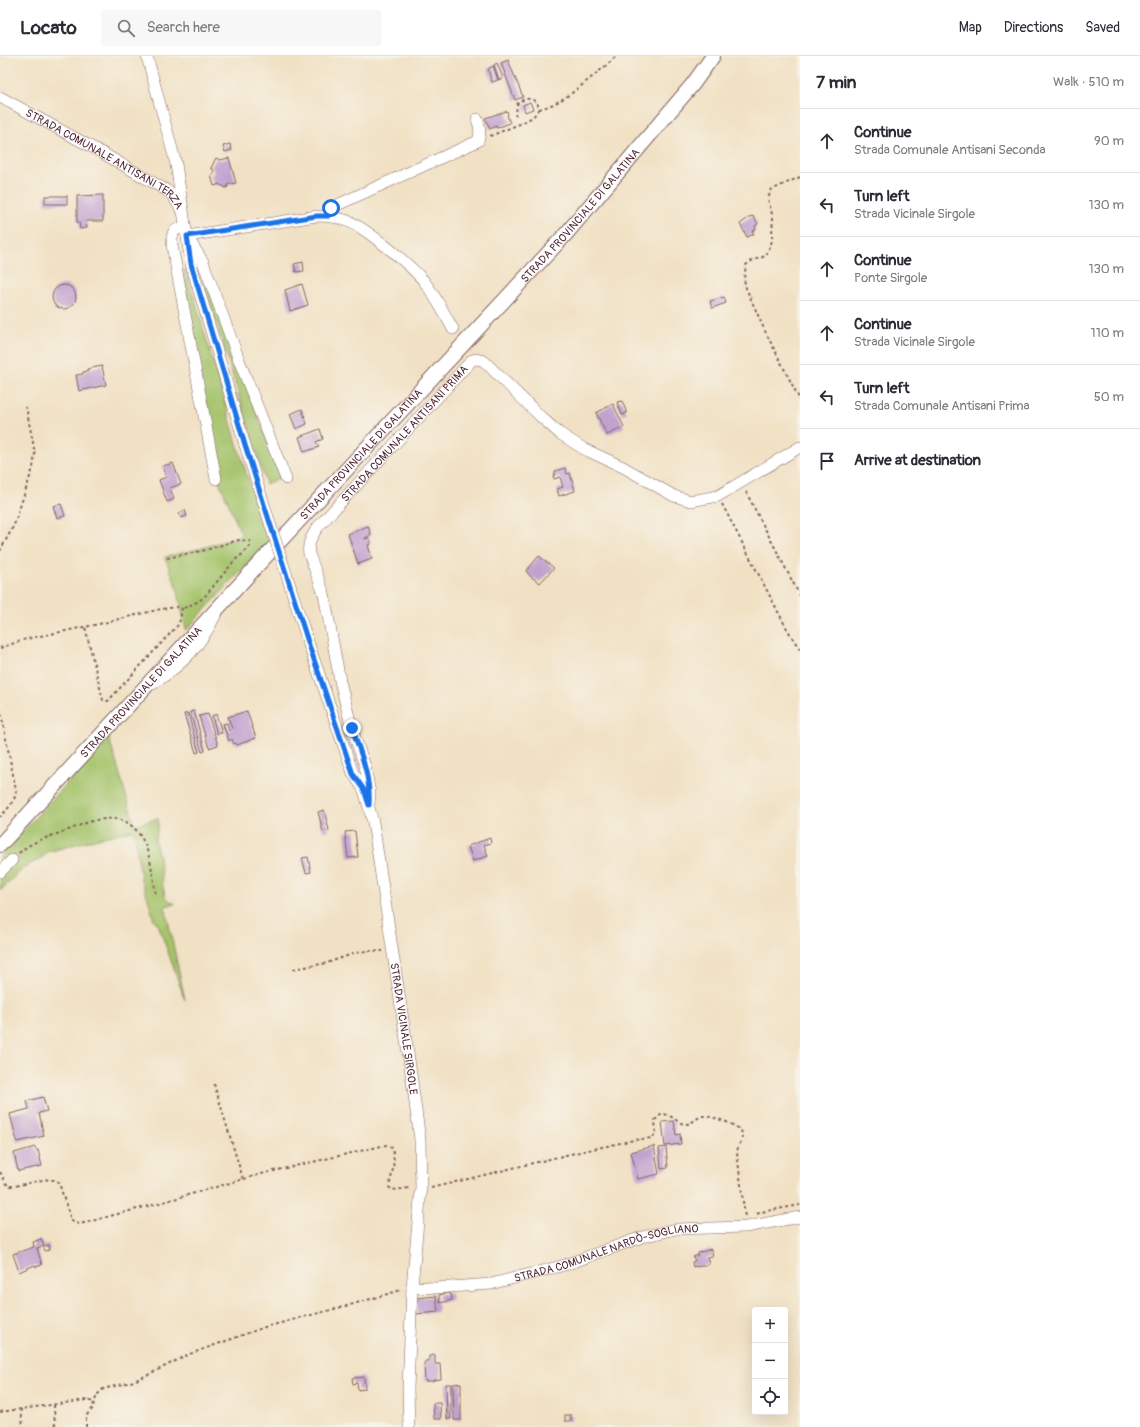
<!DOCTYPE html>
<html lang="en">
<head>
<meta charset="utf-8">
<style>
  body { margin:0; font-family:Pangolin,sans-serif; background:#f7f7f7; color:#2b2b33 }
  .controls { position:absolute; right:12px; bottom:12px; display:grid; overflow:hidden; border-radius:4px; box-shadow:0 4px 16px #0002 }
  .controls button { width:36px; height:36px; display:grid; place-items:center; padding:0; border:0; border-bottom:1px solid #e1e1e2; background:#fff; color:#2b2b33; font:20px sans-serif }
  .stop { position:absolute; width:12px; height:12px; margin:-9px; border:3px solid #1a73e8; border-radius:50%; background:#fff }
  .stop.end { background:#1a73e8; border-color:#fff; box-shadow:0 1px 4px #0008 }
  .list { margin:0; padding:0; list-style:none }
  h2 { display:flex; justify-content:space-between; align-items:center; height:52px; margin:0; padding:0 16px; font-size:17px }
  h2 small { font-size:13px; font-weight:400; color:#7c7c81 }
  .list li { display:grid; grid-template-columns:26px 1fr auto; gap:12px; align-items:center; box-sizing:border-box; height:64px; padding:0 16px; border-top:1px solid #e1e1e2 }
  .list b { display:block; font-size:15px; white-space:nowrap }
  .list p { margin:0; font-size:13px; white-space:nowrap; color:#7c7c81 }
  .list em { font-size:13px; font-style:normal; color:#7c7c81 }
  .icon { flex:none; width:22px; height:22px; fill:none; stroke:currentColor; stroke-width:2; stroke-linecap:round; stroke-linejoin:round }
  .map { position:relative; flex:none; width:800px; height:1371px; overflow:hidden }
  header { display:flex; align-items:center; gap:24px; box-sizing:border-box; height:56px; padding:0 20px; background:#fff; border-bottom:1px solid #e1e1e2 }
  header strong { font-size:19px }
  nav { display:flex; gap:22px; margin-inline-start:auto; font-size:14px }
  .search { width:280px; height:36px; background:#f7f7f7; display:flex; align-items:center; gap:10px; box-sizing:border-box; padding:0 14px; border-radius:4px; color:#7c7c81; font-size:15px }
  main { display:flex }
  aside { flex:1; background:#fff }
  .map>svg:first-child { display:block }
  .green { fill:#a4c36b; stroke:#77714b }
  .building { fill:#c1a2cf }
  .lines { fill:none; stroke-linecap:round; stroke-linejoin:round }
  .minor-casing { stroke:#846361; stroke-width:12 }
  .major-casing { stroke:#846361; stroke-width:16 }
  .path { stroke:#846361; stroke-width:2; stroke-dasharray:3 3; stroke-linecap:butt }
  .minor { stroke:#fff; stroke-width:11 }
  .major { stroke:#fff; stroke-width:14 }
  .minor-bridge-casing { stroke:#846361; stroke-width:12; stroke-linecap:butt }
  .minor-bridge { stroke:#fff; stroke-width:11 }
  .route { stroke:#1a73e8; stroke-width:5 }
  .labels { text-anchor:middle; stroke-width:3; stroke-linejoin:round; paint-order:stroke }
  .street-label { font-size:11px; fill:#4a1f2b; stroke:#f7f3e8 }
</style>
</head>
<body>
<header>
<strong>Locato</strong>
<div class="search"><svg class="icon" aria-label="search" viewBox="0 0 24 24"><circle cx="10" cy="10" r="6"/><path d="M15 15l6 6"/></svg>Search here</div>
<nav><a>Map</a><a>Directions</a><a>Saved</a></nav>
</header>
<main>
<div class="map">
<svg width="800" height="1371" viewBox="0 0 800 1371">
  <rect width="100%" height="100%" fill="#f7f3e8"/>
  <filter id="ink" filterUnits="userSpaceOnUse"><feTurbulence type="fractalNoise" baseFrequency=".025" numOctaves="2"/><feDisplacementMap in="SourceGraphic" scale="8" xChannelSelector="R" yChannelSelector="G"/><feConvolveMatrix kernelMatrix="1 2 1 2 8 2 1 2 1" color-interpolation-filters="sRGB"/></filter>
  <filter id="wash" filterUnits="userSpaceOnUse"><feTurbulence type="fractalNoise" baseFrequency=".012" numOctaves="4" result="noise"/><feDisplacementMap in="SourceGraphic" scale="16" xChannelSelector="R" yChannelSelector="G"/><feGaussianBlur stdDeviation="0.9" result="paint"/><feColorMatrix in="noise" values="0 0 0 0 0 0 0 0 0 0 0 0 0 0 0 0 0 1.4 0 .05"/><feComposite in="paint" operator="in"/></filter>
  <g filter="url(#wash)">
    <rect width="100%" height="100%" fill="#f1e1c4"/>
    <g class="green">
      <polygon points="186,214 239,394 268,486 186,574 177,532 165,501 202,492 242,480 219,425 185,227 183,215"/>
      <polygon points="203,215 281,421 266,428 201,216"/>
      <polygon points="109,682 135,769 158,762 158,771 155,786 159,800 162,825 165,840 169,844 175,848 165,850 185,944 158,868 154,864 146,836 141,824 135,781 132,774 95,783 48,796 42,802 25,811 0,835 0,823 17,804 17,800 13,799 0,811 0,800"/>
    </g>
    <g id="blocks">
      <g class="building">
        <polygon points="508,4 523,41 515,44 501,7"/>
        <polygon points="497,7 503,22 499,24 494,9"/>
        <polygon points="493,10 498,24 492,26 488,13"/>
        <polygon points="530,46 533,53 525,56 523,49"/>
        <polygon points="507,55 508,59 507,60 510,67 497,72 496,70 490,73 485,62"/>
        <polygon points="230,88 232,94 225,96 223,90"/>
        <polygon points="216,102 220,104 229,102 236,127 227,129 228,131 225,132 224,130 221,130 220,128 214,130 211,119 214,117 213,113 211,112"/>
        <polygon points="103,139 103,165 86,165 87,172 80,173 79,166 77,166 77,140"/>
        <rect x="45" y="140" width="22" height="8"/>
        <polygon points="751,160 752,161 753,160 758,168 755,170 756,173 752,175 754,178 747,181 740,168"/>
        <polygon points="303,206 304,215 296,216 294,208"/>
        <polygon points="302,228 308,249 290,255 285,234"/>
        <circle cx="64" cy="241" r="12"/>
        <polygon points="724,241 726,247 712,252 710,245"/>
        <polygon points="102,310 106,329 79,335 76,319 83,318 83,316 88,315 87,313"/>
        <polygon points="622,345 627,357 622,359 617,346"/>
        <polygon points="613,348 624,371 607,379 596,357"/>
        <polygon points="302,353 307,368 296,373 290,358"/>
        <polygon points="320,373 323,383 316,386 319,391 304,396 299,381"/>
        <polygon points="173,407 181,428 170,432 174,443 167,446 159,424 166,421 163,410"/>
        <polygon points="565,412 567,418 570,417 575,435 559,440 557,433 563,431 560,421 554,423 553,419 555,418 555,415"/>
        <polygon points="61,448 65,460 57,462 53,450"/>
        <polygon points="185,454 187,460 181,462 179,457"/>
        <polygon points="368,470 371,479 365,482 365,483 369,482 371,488 368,489 372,503 358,508 348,478"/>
        <polygon points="539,500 554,512 540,527 530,520 526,515"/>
        <polygon points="194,655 205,695 202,696 190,656"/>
        <polygon points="247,655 256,682 237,689 236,687 234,688 232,683 229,685 223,668 227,667 229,675 232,673 228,661"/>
        <polygon points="188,657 199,696 196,697 184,658"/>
        <polygon points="208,658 218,689 209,692 199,660"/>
        <polygon points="216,658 222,677 217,678 212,660"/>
        <polygon points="324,754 329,774 323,776 318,756"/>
        <polygon points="355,775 358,801 348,802 345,776"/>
        <polygon points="490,782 491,787 484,789 488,800 473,805 468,790"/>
        <polygon points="308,801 311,816 306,817 302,802"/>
        <polygon points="43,1041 47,1055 39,1057 44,1080 17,1086 10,1058 29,1053 27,1045"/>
        <polygon points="674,1065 676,1079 680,1078 681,1088 665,1090 662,1066"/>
        <polygon points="654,1090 659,1118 638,1123 631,1096"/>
        <polygon points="35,1091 36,1094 38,1094 42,1110 18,1115 14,1097"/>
        <polygon points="666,1091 668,1112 661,1113 659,1092"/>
        <polygon points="41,1183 44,1190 37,1192 42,1209 36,1211 35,1209 19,1216 13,1198 34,1191 33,1186"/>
        <polygon points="49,1189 50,1194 45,1195 43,1190"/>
        <polygon points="711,1193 713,1200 707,1201 709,1208 697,1211 696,1210 693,1211 692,1206 695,1205 693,1201 698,1199 698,1197"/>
        <polygon points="447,1237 451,1238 452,1244 440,1247 439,1239"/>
        <polygon points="436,1240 438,1256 416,1258 417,1242"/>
        <polygon points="435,1299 435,1308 440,1308 441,1323 433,1324 433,1325 425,1325 424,1307 425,1307 425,1305 429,1305 429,1300"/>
        <polygon points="364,1321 365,1333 358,1334 357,1327 353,1328 352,1322"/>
        <polygon points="461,1327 461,1364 454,1364 453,1328"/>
        <polygon points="446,1328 451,1328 451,1363 447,1363"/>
        <polygon points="433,1347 440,1347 441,1363 434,1363"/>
        <rect x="565" y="1359" width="6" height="6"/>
      </g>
    </g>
  </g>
  <g filter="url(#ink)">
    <use href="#blocks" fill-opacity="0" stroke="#846361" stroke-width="1"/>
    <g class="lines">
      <defs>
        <g id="minor">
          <polyline points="147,0 176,108 191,208 245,389"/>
          <path id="s1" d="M0 41 99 95 166 134 173 140 181 153"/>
          <path d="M328 160 331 152 335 150 478 85C481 77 480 72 477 63"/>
          <polyline points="185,172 180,172 174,175 172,181 172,189 216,423"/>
          <path d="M286 423 239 304 203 206 187 180 317 160C327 160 336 161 345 164 364 170 409 208 423 224 435 239 444 257 453 273"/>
          <path id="s2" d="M308 586 353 717 364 734 373 766 410 1010 420 1084 421 1133 412 1231 408 1333 409 1371"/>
          <path d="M153 628C182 609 199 592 215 560"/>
          <path id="s3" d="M369 749 370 737 365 710 352 673 340 625 324 538 309 498C307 487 312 480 318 471L472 304 476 303 484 305 541 361 559 377 584 393 623 411 674 440 691 445 718 440 800 391"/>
          <polyline points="0,816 12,804"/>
          <path id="s4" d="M412 1231 436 1232 491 1228 565 1209 642 1181 676 1173 746 1171 800 1161"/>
        </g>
        <g id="major">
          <path id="s5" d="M0 789 253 514 565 179 693 28 713 0"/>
        </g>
      </defs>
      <use href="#minor" class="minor-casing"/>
      <use href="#major" class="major-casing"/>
      <g class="path">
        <path d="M539 53C560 48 576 34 592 21 600 14 609 8 616 0"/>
        <path d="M490 80 522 67 533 61 539 53C537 41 525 40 517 48L516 58 515 60"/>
        <polyline points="800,121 771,134 768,143 773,162 772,178 772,185 766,200 753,204 746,209 744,223 746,232 765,275 800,344"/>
        <polyline points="746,436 800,540"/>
        <polyline points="722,448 786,571 800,594"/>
        <polyline points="0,495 14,469 33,412 35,397 26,351"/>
        <polyline points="167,502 206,494 238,484 250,485 251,489 244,497 235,504 206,539 199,545 182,553"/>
        <polyline points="0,592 26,583 99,568 161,553 178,551 182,553 179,568 108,645 105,645 103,644 85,571"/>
        <path d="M0 652 16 734C16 746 7 753 0 761"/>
        <path d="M19 797C33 784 50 781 68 774 77 771 86 766 96 764 105 763 118 761 126 766 150 779 152 816 156 840"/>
        <polyline points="293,913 327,907 355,897 366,895 383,895"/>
        <polyline points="214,1028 243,1123"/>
        <path d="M0 1116 8 1130C22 1131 43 1121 53 1124 56 1124 57 1125 59 1127L71 1164 74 1167 80 1168 156 1148 265 1117 386 1089 392 1092C396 1105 392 1118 389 1131L392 1134 411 1132"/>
        <path d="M431 1132 566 1099 634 1084 652 1082 656 1078 655 1064 662 1058C673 1058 678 1069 687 1068 693 1067 697 1061 703 1060 712 1060 740 1069 742 1077 744 1083 737 1090 737 1097L745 1161"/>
        <polyline points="757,1158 761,1156 800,1149"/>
        <polyline points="54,1349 55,1371"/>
        <polyline points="21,1353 23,1371"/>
        <polyline points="0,1356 86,1344 94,1346"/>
        <polyline points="86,1371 86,1360 93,1352 94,1346 98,1338 103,1333 131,1326 150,1318 187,1299 265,1271 350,1249 401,1234"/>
      </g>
      <use href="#minor" class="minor"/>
      <use href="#major" class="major"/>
      <defs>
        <polyline id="minor-bridge" points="245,389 308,586"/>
      </defs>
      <use href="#minor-bridge" class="minor-bridge-casing"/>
      <use href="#minor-bridge" class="minor-bridge"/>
    </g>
  </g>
  <g class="lines" filter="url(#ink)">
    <path class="route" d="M331 152 328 160H317L187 180 191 208 245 389 308 586 353 718 364 734 369 749C371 722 361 698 352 672"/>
  </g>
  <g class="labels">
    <g class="street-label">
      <text dy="4" stroke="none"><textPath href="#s1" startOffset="122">STRADA COMUNALE ANTISANI TERZA</textPath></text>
      <text dy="4" stroke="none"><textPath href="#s5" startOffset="856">STRADA PROVINCIALE DI GALATINA</textPath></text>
      <text dy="4" stroke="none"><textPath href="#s3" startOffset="416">STRADA COMUNALE ANTISANI PRIMA</textPath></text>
      <text dy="4" stroke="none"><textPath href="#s5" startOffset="532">STRADA PROVINCIALE DI GALATINA</textPath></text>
      <text dy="4" stroke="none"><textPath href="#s5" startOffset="208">STRADA PROVINCIALE DI GALATINA</textPath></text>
      <text dy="4" stroke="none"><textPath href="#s2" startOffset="401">STRADA VICINALE SIRGOLE</textPath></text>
      <text dy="4" stroke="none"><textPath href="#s4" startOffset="199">STRADA COMUNALE NARDÒ-SOGLIANO</textPath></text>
    </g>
  </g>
</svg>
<div class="controls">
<button>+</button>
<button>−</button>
<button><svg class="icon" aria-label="locate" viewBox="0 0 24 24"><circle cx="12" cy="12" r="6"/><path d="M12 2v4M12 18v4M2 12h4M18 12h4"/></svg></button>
</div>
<div class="stop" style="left:331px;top:152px"></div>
<div class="stop end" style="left:352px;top:672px"></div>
</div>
<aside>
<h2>7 min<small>Walk · 510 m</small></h2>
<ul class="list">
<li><svg class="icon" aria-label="ahead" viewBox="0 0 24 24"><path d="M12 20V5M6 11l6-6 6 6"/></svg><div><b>Continue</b><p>Strada Comunale Antisani Seconda</p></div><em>90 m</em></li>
<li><svg class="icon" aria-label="left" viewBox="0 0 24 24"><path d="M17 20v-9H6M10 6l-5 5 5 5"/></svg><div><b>Turn left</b><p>Strada Vicinale Sirgole</p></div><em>130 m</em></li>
<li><svg class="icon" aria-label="ahead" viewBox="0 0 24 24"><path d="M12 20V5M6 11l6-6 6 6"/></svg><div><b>Continue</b><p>Ponte Sirgole</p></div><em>130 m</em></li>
<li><svg class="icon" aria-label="ahead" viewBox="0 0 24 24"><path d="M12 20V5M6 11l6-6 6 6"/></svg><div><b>Continue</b><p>Strada Vicinale Sirgole</p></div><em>110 m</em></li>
<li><svg class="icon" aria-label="left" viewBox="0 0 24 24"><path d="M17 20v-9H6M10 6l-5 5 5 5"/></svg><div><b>Turn left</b><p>Strada Comunale Antisani Prima</p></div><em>50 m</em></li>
<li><svg class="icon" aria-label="arrive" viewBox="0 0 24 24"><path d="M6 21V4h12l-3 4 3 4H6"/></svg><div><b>Arrive at destination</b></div></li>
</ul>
</aside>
</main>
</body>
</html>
